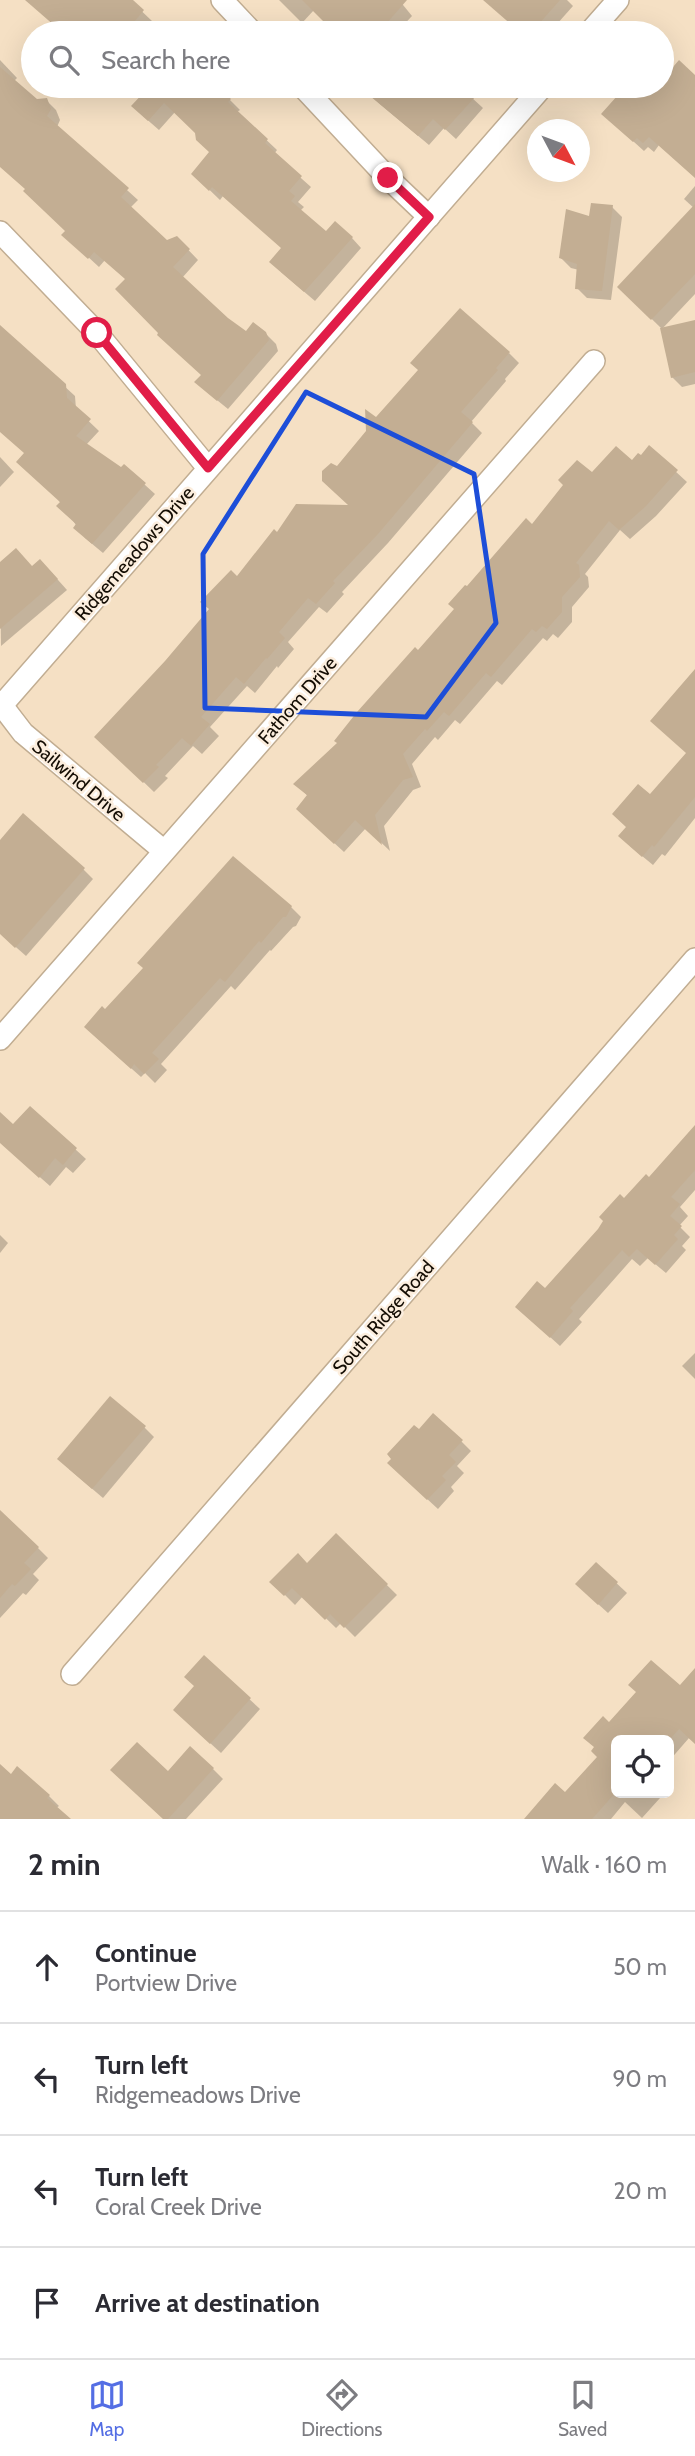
<!DOCTYPE html>
<html lang="en">
<head>
<meta charset="utf-8">
<style>
  body { margin:0; font-family:Cabin,sans-serif; background:#f7f7f7; color:#2b2b33 }
  .controls { position:absolute; right:21px; bottom:21px; display:grid; overflow:hidden; border-radius:10px; box-shadow:0 7px 28px #0002 }
  .controls button { width:63px; height:63px; display:grid; place-items:center; padding:0; border:0; border-bottom:2px solid #e1e1e2; background:#fff; color:#2b2b33; font:35px sans-serif }
  .compass { position:absolute; left:527px; top:119px; width:63px; height:63px; border-radius:50%; background:#fff; box-shadow:0 7px 28px #0002; rotate:131deg }
  .stop { position:absolute; width:21px; height:21px; margin:-16px; border:5px solid #e11d48; border-radius:50%; background:#fff }
  .stop.end { background:#e11d48; border-color:#fff; box-shadow:0 2px 7px #0008 }
  .list { margin:0; padding:0; list-style:none }
  h2 { display:flex; justify-content:space-between; align-items:center; height:91px; margin:0; padding:0 28px; font-size:30px }
  h2 small { font-size:23px; font-weight:400; color:#7c7c81 }
  .list li { display:grid; grid-template-columns:46px 1fr auto; gap:21px; align-items:center; box-sizing:border-box; height:112px; padding:0 28px; border-top:2px solid #e1e1e2 }
  .list b { display:block; font-size:26px; white-space:nowrap }
  .list p { margin:0; font-size:23px; white-space:nowrap; color:#7c7c81 }
  .list em { font-size:23px; font-style:normal; color:#7c7c81 }
  .icon { flex:none; width:38px; height:38px; fill:none; stroke:currentColor; stroke-width:2; stroke-linecap:round; stroke-linejoin:round }
  .map { position:relative; flex:none; width:695px; height:1819px; overflow:hidden }
  .search { position:absolute; background:#fff; box-shadow:0 7px 28px #0002; left:21px; right:21px; top:21px; height:77px; display:flex; align-items:center; gap:18px; box-sizing:border-box; padding:0 24px; border-radius:38px; color:#7c7c81; font-size:26px }
  .sheet { height:539px; background:#fff }
  nav { display:flex; justify-content:space-around; align-items:center; box-sizing:border-box; height:98px; border-top:2px solid #e1e1e2; background:#fff; font-size:19px; color:#7c7c81 }
  nav a { display:grid; justify-items:center; gap:4px }
  nav .on { color:#546ee4 }
  .map>svg:first-child { display:block }
  .shadow { fill:#0003 }
  .building { fill:#c3ae93 }
  .lines { fill:none; stroke-linecap:round; stroke-linejoin:round }
  .minor-casing { stroke:#c1ad92; stroke-width:24 }
  .minor { stroke:#fff; stroke-width:21 }
  .route { stroke:#e11d48; stroke-width:9 }
  .marked { fill:none; stroke:#1d4ed8; stroke-width:5; stroke-linejoin:round }
  .labels { text-anchor:middle; stroke-width:5; stroke-linejoin:round; paint-order:stroke }
  .street-label { font-size:19px; fill:#140d04; stroke:#fceede }
</style>
</head>
<body>
<div class="map">
<svg width="695" height="1819" viewBox="0 0 695 1819">
  <rect width="100%" height="100%" fill="#f5e0c4"/>
  <g class="shadow">
    <polygon points="29,0 130,0 152,21 146,29 150,33 60,33 60,29"/>
    <polygon points="279,0 399,0 412,16 396,33 337,33 314,10 302,23"/>
    <polygon points="497,0 567,0 573,6 549,33 522,33 503,16"/>
    <polygon points="0,60 17,78 14,81 37,101 46,100 56,110 60,120 57,127 138,200 130,208 167,242 177,238 198,260 182,278 227,320 246,333 259,327 276,344 278,351 228,409 207,392 203,375 127,279 105,260 99,267 74,244 67,231 26,189 0,166"/>
    <polygon points="662,71 667,76 695,77 695,177 659,145 654,152 648,147 644,151 603,114 628,86 662,86"/>
    <polygon points="123,86 216,86 240,110 237,112 277,150 274,154 311,187 298,202 304,207 300,211 326,234 352,238 361,248 315,301 281,272 283,248 223,196 220,200 193,174 211,153 197,133 175,112 159,130 143,116 140,98"/>
    <polygon points="364,86 459,86 483,108 456,139 444,128 429,145 380,104"/>
    <polygon points="695,186 695,209 684,199"/>
    <polygon points="612,207 622,217 611,300 587,298 577,288 579,270 571,268 561,258 590,218"/>
    <polygon points="695,259 695,294 662,329 619,287"/>
    <polygon points="695,322 695,384 682,387 672,377"/>
    <polygon points="0,327 75,396 76,409 99,431 86,445 121,469 124,466 155,494 103,553 85,538 26,453 0,431"/>
    <polygon points="509,353 519,363 505,379 506,381 471,422 482,433 388,543 342,592 344,594 327,613 319,607 288,642 294,649 278,668 277,666 255,693 247,686 210,727 219,736 202,754 193,746 165,776 168,778 154,792 96,736 166,662 277,534 352,507 337,468 376,420"/>
    <polygon points="650,448 687,482 656,516 630,539 620,530 585,574 588,577 589,587 572,607 572,622 558,638 553,634 547,641 543,638 502,685 497,681 460,724 455,720 438,740 435,737 412,764 421,787 413,790 384,826 390,851 366,828 344,852 308,819 308,796 295,784 339,743 456,609 467,589 532,526 592,475 632,462 641,458"/>
    <polygon points="0,457 14,472 0,487"/>
    <polygon points="0,564 50,571 67,590 1,646"/>
    <polygon points="695,685 695,818 665,856 662,854 653,865 630,846 650,797 688,753"/>
    <polygon points="0,861 83,869 93,879 26,956 0,933"/>
    <polygon points="291,907 301,917 296,926 293,927 271,951 270,950 235,990 231,986 161,1064 167,1070 155,1083 145,1073 141,1077 96,1037 106,1011"/>
    <polygon points="30,1108 86,1159 73,1173 66,1167 50,1186 0,1142 0,1124 13,1127"/>
    <polygon points="695,1127 695,1190 680,1207 688,1216 679,1226 690,1237 682,1246 686,1250 666,1273 648,1258 640,1266 632,1259 579,1319 582,1322 560,1346 527,1316 546,1291 625,1201 649,1179"/>
    <polygon points="0,1235 8,1243 0,1253"/>
    <polygon points="695,1353 695,1379 682,1366"/>
    <polygon points="144,1427 154,1437 103,1498 69,1469"/>
    <polygon points="419,1432 461,1441 471,1451 457,1466 464,1473 451,1487 454,1491 438,1509 399,1473"/>
    <polygon points="0,1524 38,1548 48,1558 33,1574 39,1580 26,1595 23,1593 0,1618"/>
    <polygon points="336,1535 397,1595 355,1637 341,1623 336,1628 303,1596 295,1605 272,1582 307,1565"/>
    <polygon points="596,1564 627,1593 608,1613 587,1594"/>
    <polygon points="204,1657 260,1709 221,1753 185,1720"/>
    <polygon points="695,1670 695,1743 689,1738 669,1761 669,1740 616,1740 616,1793 654,1793 660,1798 642,1818 625,1802 611,1819 526,1819 565,1794 599,1757 609,1724 680,1687"/>
    <polygon points="0,1767 11,1776 49,1796 59,1806 56,1808 68,1819 0,1819"/>
    <polygon points="213,1769 223,1779 186,1819 165,1819 168,1773"/>
  </g>
  <g class="building">
    <polygon points="25,0 133,0 144,10 125,33 63,33"/>
    <polygon points="302,0 407,0 378,33 335,33"/>
    <polygon points="483,0 560,0 531,33 521,33"/>
    <polygon points="679,60 695,75 695,178 649,137 643,143 637,138 633,142 601,114 626,86 662,86 662,80"/>
    <polygon points="0,67 37,99 47,98 51,109 47,116 129,188 121,197 167,240 177,236 190,249 173,267 228,318 246,331 253,322 266,332 269,340 217,401 194,382 201,375 157,335 158,333 115,289 125,279 94,252 88,259 61,235 65,231 23,191 25,189 0,167"/>
    <polygon points="146,86 218,86 231,99 228,102 268,139 265,143 302,176 289,191 295,196 291,201 326,231 335,221 353,237 304,292 269,262 281,248 212,187 209,191 191,174 209,152 196,140 195,133 164,103 148,121 131,106 148,88"/>
    <polygon points="358,86 462,86 475,97 445,130 433,119 418,136"/>
    <polygon points="591,203 613,205 602,291 575,289 577,264 559,258 566,209 589,216"/>
    <polygon points="695,204 695,274 651,320 617,287"/>
    <polygon points="460,308 510,352 496,368 498,370 461,412 473,422 378,534 333,581 335,583 316,604 308,598 279,632 285,638 267,659 266,658 244,684 236,677 201,717 210,724 191,746 182,738 156,765 159,767 143,783 94,737 165,661 209,609 200,602 231,570 237,576 274,529 277,532 296,504 348,505 322,481 322,471 331,463 337,466 366,431 365,409 376,417 418,370 410,363"/>
    <polygon points="695,320 695,372 671,378 660,328"/>
    <polygon points="0,325 66,384 67,398 91,419 76,436 121,467 124,464 146,483 92,544 73,528 76,524 56,506 60,502 16,462 24,453 0,432"/>
    <polygon points="649,445 678,470 646,506 619,530 609,521 576,563 579,565 580,577 562,597 562,612 547,629 542,626 536,632 532,629 491,677 486,673 449,716 444,712 427,731 425,729 403,754 413,777 403,780 375,815 382,845 355,820 334,844 296,809 307,795 293,784 337,743 334,741 357,712 415,647 418,650 454,609 448,604 465,585 467,586 526,518 532,524 563,485 558,480 577,460 592,472 616,446 632,460 638,453 641,455"/>
    <polygon points="16,548 32,566 40,559 58,579 0,629 0,562"/>
    <polygon points="695,669 695,797 654,847 652,845 642,857 618,836 626,827 612,814 638,784 650,794 686,753 650,721"/>
    <polygon points="23,813 85,868 15,948 0,934 0,840"/>
    <polygon points="233,856 292,906 286,917 283,917 261,943 259,941 225,982 220,978 152,1053 159,1059 144,1074 134,1064 131,1069 84,1027 102,1006 105,1009 143,968 137,963"/>
    <polygon points="30,1106 77,1148 63,1165 55,1158 39,1178 0,1143 0,1112 13,1124"/>
    <polygon points="695,1125 695,1170 671,1197 680,1204 670,1216 682,1226 674,1235 678,1239 655,1265 637,1249 629,1257 622,1250 570,1308 573,1311 550,1338 515,1307 537,1281 545,1288 598,1229 603,1221 599,1217 620,1194 624,1198 646,1174 649,1177"/>
    <polygon points="110,1396 146,1426 92,1489 57,1459"/>
    <polygon points="433,1413 463,1440 449,1455 456,1462 442,1476 446,1480 427,1500 387,1463 391,1459 387,1454 414,1425 419,1429"/>
    <polygon points="0,1510 39,1547 24,1563 31,1569 15,1586 12,1584 0,1598"/>
    <polygon points="336,1533 388,1584 344,1628 330,1614 325,1620 292,1588 284,1596 269,1582 298,1553 307,1563"/>
    <polygon points="596,1562 618,1582 598,1605 575,1584"/>
    <polygon points="204,1655 251,1698 210,1744 173,1710 194,1686 184,1677"/>
    <polygon points="651,1660 680,1685 695,1668 695,1744 679,1729 669,1740 616,1740 616,1792 592,1819 524,1819 555,1783 565,1792 597,1757 591,1751 594,1747 583,1738 603,1716 609,1722 636,1692 628,1685"/>
    <polygon points="137,1742 168,1771 190,1746 214,1768 168,1819 163,1819 110,1770"/>
    <polygon points="0,1764 11,1774 17,1766 50,1795 47,1798 71,1819 0,1819"/>
  </g>
  <g class="lines">
    <defs>
      <g id="minor">
        <polyline points="222,0 253,33"/>
        <polyline points="589,33 618,0"/>
        <polyline points="302,86 388,178 429,217"/>
        <polyline points="0,232 97,333 208,468"/>
        <polyline points="0,703 23,733 164,851"/>
        <polyline points="2,705 543,86"/>
        <polyline points="0,1039 594,361"/>
        <polyline points="72,1674 695,959"/>
      </g>
    </defs>
    <use href="#minor" class="minor-casing"/>
    <use href="#minor" class="minor"/>
  </g>
  <g class="lines">
    <polyline class="route" points="97,333 208,468 429,217 388,178"/>
  </g>
  <path class="marked" d="M306 392 474 474 496 623 426 717 205 708 203 554Z"/>
  <g class="labels">
    <g class="street-label">
      <text transform="translate(134 553) rotate(-49)" y="7">Ridgemeadows Drive</text>
      <text transform="translate(297 700) rotate(-49)" y="7">Fathom Drive</text>
      <text transform="translate(79 780) rotate(40)" y="7">Sailwind Drive</text>
      <text transform="translate(383 1317) rotate(-49)" y="7">South Ridge Road</text>
    </g>
  </g>
</svg>
<div class="controls">
<button><svg class="icon" aria-label="locate" viewBox="0 0 24 24"><circle cx="12" cy="12" r="6"/><path d="M12 2v4M12 18v4M2 12h4M18 12h4"/></svg></button>
</div>
<svg class="compass" viewBox="-18 -18 36 36"><path d="M0-13l5 13h-10z" fill="#e53935"/><path d="M0 13l5-13h-10z" fill="#7c7c81"/></svg>
<div class="stop" style="left:97px;top:333px"></div>
<div class="stop end" style="left:388px;top:178px"></div>
<div class="search"><svg class="icon" aria-label="search" viewBox="0 0 24 24"><circle cx="10" cy="10" r="6"/><path d="M15 15l6 6"/></svg>Search here</div>
</div>
<section class="sheet">
<h2>2 min<small>Walk · 160 m</small></h2>
<ul class="list">
<li><svg class="icon" aria-label="ahead" viewBox="0 0 24 24"><path d="M12 20V5M6 11l6-6 6 6"/></svg><div><b>Continue</b><p>Portview Drive</p></div><em>50 m</em></li>
<li><svg class="icon" aria-label="left" viewBox="0 0 24 24"><path d="M17 20v-9H6M10 6l-5 5 5 5"/></svg><div><b>Turn left</b><p>Ridgemeadows Drive</p></div><em>90 m</em></li>
<li><svg class="icon" aria-label="left" viewBox="0 0 24 24"><path d="M17 20v-9H6M10 6l-5 5 5 5"/></svg><div><b>Turn left</b><p>Coral Creek Drive</p></div><em>20 m</em></li>
<li><svg class="icon" aria-label="arrive" viewBox="0 0 24 24"><path d="M6 21V4h12l-3 4 3 4H6"/></svg><div><b>Arrive at destination</b></div></li>
</ul>
</section>
<nav>
<a class="on"><svg class="icon" aria-label="map" viewBox="0 0 24 24"><path d="M3 6l6-2 6 2 6-2v14l-6 2-6-2-6 2zM9 4v14M15 6v14"/></svg>Map</a>
<a><svg class="icon" aria-label="directions" viewBox="0 0 24 24"><path d="M12 3l9 9-9 9-9-9zM9 14v-3h6M13 9l2 2-2 2"/></svg>Directions</a>
<a><svg class="icon" aria-label="saved" viewBox="0 0 24 24"><path d="M7 4h10v16l-5-4-5 4z"/></svg>Saved</a>
</nav>
</body>
</html>
